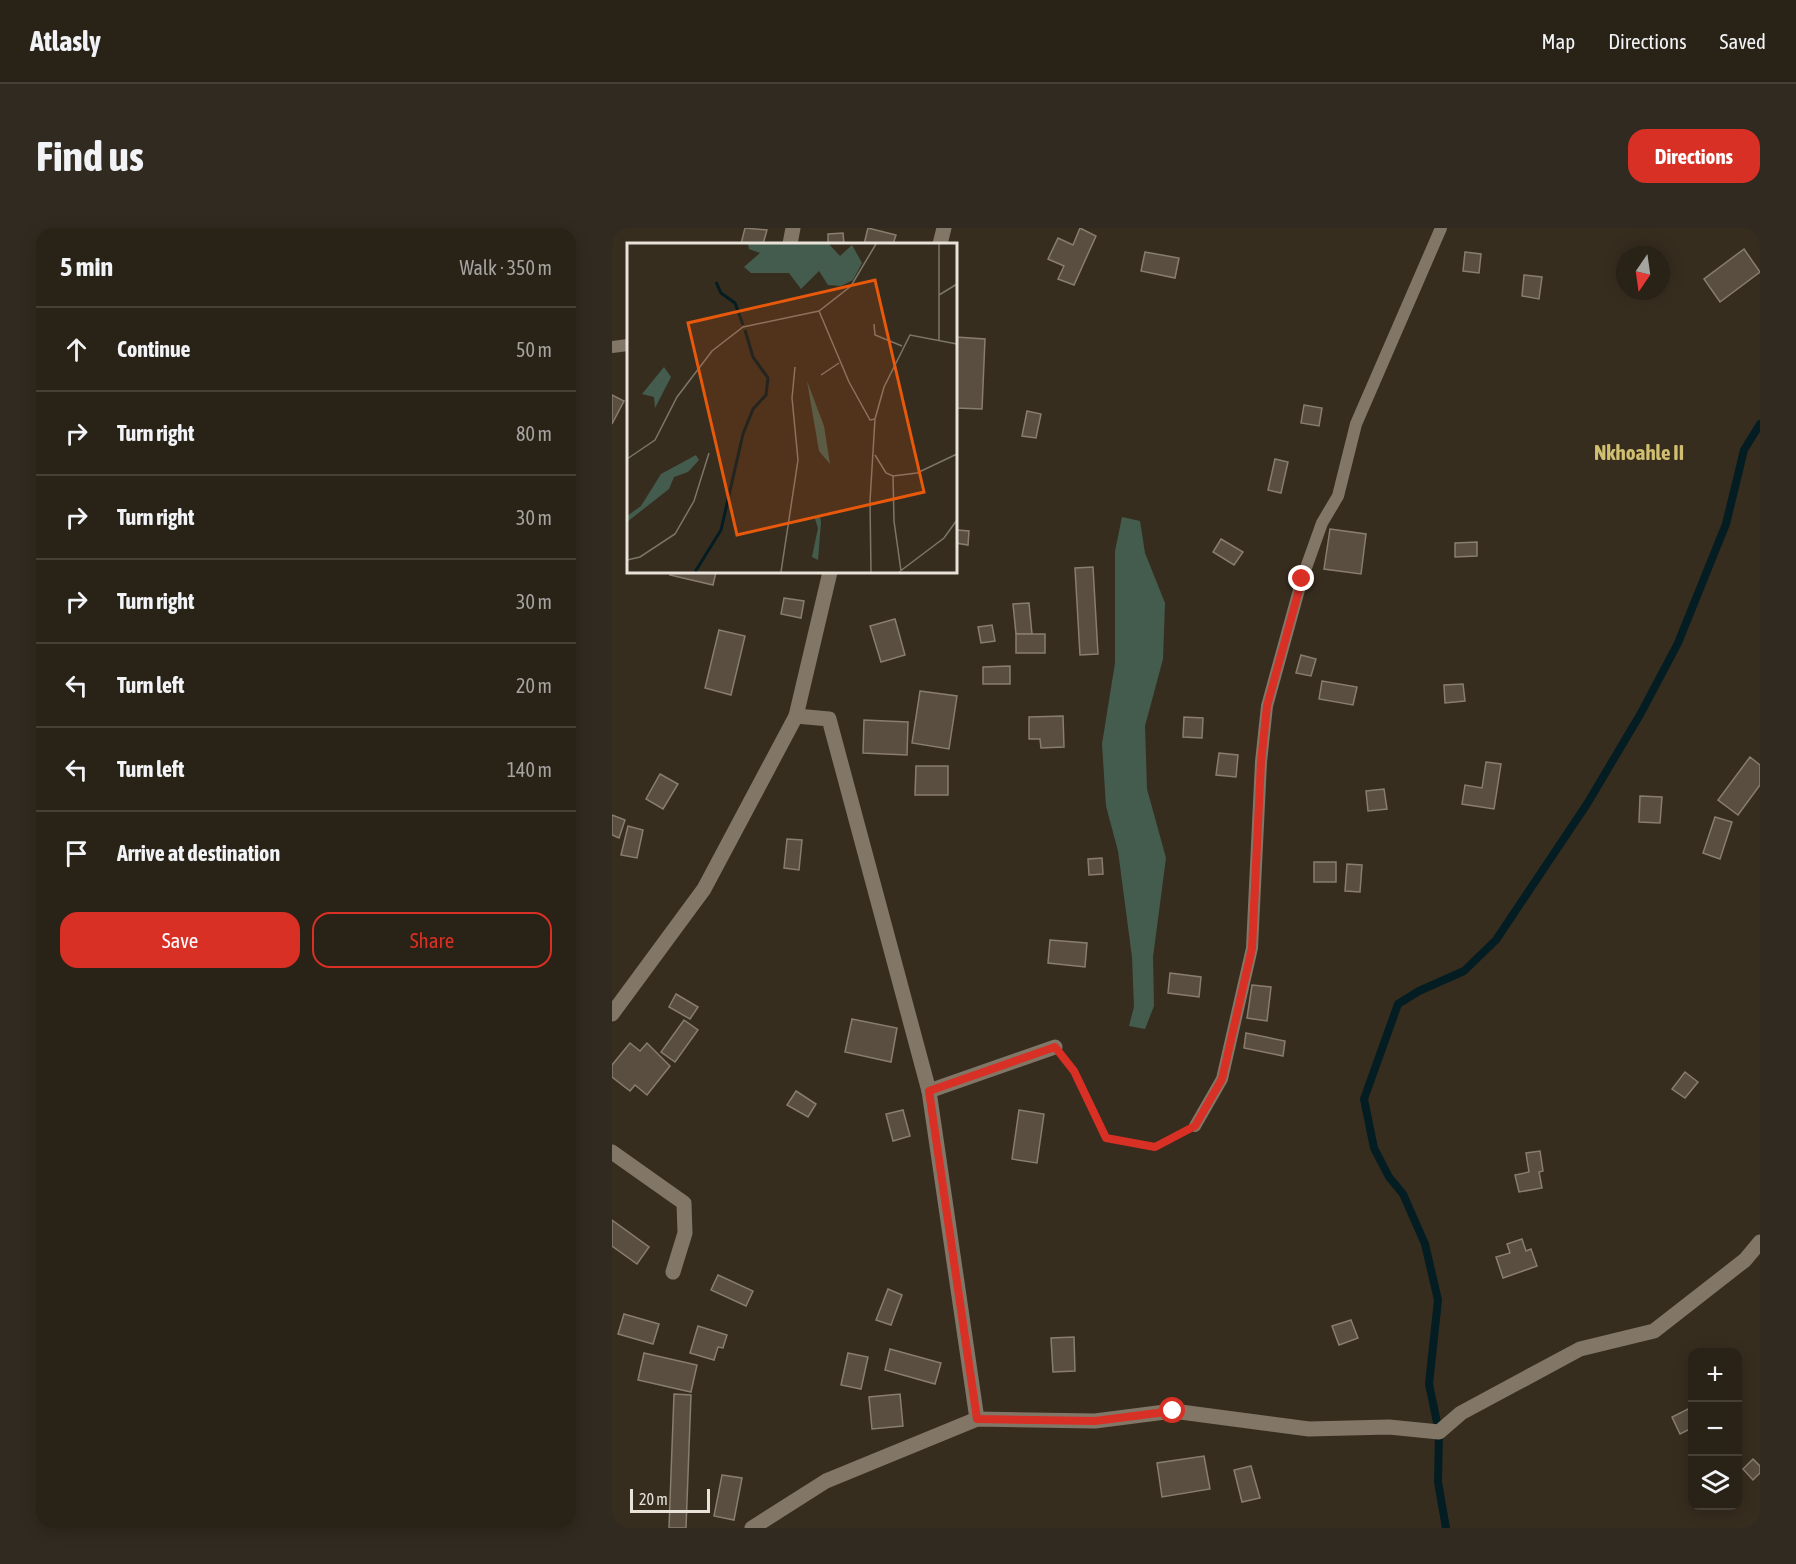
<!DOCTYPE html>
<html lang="en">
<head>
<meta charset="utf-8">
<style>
  body { margin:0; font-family:"Asap Condensed",sans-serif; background:#312a20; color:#f1f3f6 }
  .controls { position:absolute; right:18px; bottom:18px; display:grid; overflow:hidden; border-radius:12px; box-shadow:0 3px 15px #0003 }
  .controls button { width:54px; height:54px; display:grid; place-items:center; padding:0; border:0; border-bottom:2px solid #453f36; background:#292217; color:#f1f3f6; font:30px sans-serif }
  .compass { position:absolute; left:1004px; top:18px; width:54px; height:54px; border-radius:50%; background:#292217; box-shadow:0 3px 15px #0003; rotate:193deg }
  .scale { position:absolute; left:18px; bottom:15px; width:80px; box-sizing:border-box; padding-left:6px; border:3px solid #e8e2d9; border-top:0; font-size:16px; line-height:21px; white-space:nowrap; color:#e8e2d9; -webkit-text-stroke:4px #372d1f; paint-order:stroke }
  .stop { position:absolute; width:18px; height:18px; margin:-14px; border:4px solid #d93025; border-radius:50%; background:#fff }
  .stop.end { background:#d93025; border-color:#fff; box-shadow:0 2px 6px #0008 }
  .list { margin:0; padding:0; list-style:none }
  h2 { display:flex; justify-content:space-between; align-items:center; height:78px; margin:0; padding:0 24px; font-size:26px }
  h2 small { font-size:20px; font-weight:400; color:#a5a4a1 }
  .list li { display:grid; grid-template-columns:39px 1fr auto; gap:18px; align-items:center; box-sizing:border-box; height:84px; padding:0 24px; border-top:2px solid #453f36 }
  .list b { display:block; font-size:22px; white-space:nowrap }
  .list em { font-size:20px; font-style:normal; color:#a5a4a1 }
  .actions { display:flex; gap:12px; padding:18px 24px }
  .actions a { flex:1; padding:14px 0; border:2px solid #d93025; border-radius:18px; text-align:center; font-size:21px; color:#d93025 }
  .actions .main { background:#d93025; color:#fff }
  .icon { flex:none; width:33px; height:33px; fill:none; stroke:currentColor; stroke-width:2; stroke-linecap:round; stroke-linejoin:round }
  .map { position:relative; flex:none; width:1148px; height:1300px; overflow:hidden; border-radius:18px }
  header { display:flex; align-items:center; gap:36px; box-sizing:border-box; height:84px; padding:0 30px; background:#292217; border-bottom:2px solid #453f36 }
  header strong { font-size:28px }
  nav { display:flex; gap:33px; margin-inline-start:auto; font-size:21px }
  .intro { display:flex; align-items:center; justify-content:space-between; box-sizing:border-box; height:144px; padding:0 36px }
  h1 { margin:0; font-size:42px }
  .button { padding:15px 27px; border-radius:18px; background:#d93025; color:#fff; font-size:21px; font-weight:700 }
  main { display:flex; gap:36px; padding:0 36px }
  aside { flex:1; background:#292217; border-radius:18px; box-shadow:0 3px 15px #0003 }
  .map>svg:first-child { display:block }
  .green { fill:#445c4e }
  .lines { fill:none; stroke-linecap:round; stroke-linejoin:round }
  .stream { stroke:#031d23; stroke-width:8 }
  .building { fill:#594e40; stroke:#897d6d; stroke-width:1.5 }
  .path { stroke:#90887d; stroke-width:4; stroke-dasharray:3 4.5; stroke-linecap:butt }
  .service { stroke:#827667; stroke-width:12 }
  .minor { stroke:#827667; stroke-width:15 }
  .route { stroke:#d93025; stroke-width:8 }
  .labels { text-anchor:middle; stroke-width:4.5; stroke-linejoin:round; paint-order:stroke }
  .district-label { font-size:21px; font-weight:bold; fill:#d1bf71; stroke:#372d1f }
  .inset-river { fill:none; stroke:#031d23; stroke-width:3 }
  .inset-road { fill:none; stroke:#7e7569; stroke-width:1.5 }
  .view { fill:#e8590c; fill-opacity:0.15; stroke:#e8590c; stroke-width:3 }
  .inset-edge { fill:none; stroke:#e8e2d9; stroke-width:3 }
</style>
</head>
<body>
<header>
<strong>Atlasly</strong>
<nav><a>Map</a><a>Directions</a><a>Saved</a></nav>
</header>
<div class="intro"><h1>Find us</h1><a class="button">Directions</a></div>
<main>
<aside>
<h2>5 min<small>Walk · 350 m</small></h2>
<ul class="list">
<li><svg class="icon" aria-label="ahead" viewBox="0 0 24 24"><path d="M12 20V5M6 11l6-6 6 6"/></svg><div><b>Continue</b></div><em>50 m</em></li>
<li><svg class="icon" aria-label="right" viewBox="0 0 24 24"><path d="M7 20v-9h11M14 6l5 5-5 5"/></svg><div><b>Turn right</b></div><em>80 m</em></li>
<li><svg class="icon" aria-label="right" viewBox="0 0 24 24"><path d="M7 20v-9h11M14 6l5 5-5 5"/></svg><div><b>Turn right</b></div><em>30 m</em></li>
<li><svg class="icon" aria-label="right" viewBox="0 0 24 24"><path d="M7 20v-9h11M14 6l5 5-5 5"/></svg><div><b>Turn right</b></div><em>30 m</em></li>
<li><svg class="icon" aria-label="left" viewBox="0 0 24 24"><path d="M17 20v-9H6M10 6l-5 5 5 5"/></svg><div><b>Turn left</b></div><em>20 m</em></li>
<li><svg class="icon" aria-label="left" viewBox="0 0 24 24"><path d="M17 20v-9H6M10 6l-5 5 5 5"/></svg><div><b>Turn left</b></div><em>140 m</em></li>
<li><svg class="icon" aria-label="arrive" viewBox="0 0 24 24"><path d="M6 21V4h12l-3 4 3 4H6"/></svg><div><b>Arrive at destination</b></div></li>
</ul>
<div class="actions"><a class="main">Save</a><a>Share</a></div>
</aside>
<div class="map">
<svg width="1148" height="1300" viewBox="0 0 1148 1300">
  <rect width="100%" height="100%" fill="#372d1f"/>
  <polygon class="green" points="510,289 528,293 533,325 553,375 551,431 533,498 535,561 554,630 541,729 542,778 533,801 517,798 522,779 520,729 506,623 494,578 490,516 503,435 503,323"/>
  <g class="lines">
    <polyline class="stream" points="834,1300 826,1254 827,1204 817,1156 826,1072 813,1016 791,966 777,949 762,920 752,871 786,776 807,763 852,743 884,712 975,576 1029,485 1066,415 1114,296 1132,222 1148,196"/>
  </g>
  <g class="building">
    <polygon points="133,0 155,2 151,16 129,16"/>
    <polygon points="256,0 284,7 281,16 252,16"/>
    <polygon points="468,0 484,8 462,57 446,51 452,38 436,31 446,10 461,17"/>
    <polygon points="231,5 232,16 216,16 216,6"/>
    <polygon points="1132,21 1148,44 1108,74 1092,51"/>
    <polygon points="533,24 567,30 563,50 529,43"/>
    <polygon points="853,24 869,26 867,45 851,43"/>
    <polygon points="912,47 930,49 927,71 910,68"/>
    <polygon points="344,109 373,111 370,181 344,180"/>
    <polygon points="0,167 12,173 0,196"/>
    <polygon points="692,177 710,180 707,198 689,195"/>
    <polygon points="415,183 429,186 424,210 410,208"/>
    <polygon points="663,231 676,234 669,265 656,262"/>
    <polygon points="718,301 754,306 749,346 712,341"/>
    <polygon points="345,302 357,303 356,317 344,315"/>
    <polygon points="609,311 631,324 622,337 601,324"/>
    <polygon points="865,314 865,328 843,329 843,315"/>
    <polygon points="481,339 486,426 468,427 463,340"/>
    <polygon points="59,344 104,344 101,357 58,347"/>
    <polygon points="172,370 192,373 189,390 169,386"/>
    <polygon points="417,375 420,406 404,406 401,376"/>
    <polygon points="283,391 293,427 269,434 258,398"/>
    <polygon points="380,397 383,413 369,415 366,399"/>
    <polygon points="107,402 133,408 119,467 93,460"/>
    <rect x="404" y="406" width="29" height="19"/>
    <polygon points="689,427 704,431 699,448 684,445"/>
    <polygon points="398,438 398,456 371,456 371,439"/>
    <polygon points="710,453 745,459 741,477 707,471"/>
    <polygon points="851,456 853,473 833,475 832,457"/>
    <polygon points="308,463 345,468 337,521 300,515"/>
    <polygon points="451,488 452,519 429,520 428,511 417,511 417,489"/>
    <polygon points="572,489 591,490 590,510 571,509"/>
    <polygon points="252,492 296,494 295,527 251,525"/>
    <polygon points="607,525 626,527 624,549 604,547"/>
    <polygon points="1138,529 1148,537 1148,557 1126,587 1106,572"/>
    <polygon points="874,534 889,536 882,581 850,576 853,557 870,560"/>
    <polygon points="304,538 336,538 336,567 303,567"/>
    <polygon points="48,546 66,556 51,581 34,571"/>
    <polygon points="772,561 775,581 756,583 754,563"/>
    <polygon points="1028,568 1050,569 1048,595 1027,594"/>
    <polygon points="0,587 13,592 7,610 0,607"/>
    <polygon points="1103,589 1120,594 1108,631 1091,625"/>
    <polygon points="16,598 31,602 25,630 9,627"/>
    <polygon points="175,611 190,612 187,642 172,640"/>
    <polygon points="490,630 491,646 477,647 476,631"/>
    <rect x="702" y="634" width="22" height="20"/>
    <polygon points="735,636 750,637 748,664 733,663"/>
    <polygon points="438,712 475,715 473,739 436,735"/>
    <polygon points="558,745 589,749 587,769 556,765"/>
    <polygon points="640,757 659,759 655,793 635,790"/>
    <polygon points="64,766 86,779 78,791 57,779"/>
    <polygon points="240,791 285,800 279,834 233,824"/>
    <polygon points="72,792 86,802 63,834 49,824"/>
    <polygon points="634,805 673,813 671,828 632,820"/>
    <polygon points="18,815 28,823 35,815 58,838 35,867 23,857 18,863 0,849 0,837"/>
    <polygon points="1073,844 1086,854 1073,870 1060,861"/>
    <polygon points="184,863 204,876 196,889 175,877"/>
    <polygon points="291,882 298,908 281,913 274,886"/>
    <polygon points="407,882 432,886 425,935 400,931"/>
    <polygon points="928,923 931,943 927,944 930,960 907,964 903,947 917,944 914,925"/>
    <polygon points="0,992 37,1019 25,1036 0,1018"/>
    <polygon points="910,1011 914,1023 919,1021 925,1038 891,1050 884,1029 898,1025 895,1016"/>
    <polygon points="106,1047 141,1063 134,1078 99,1062"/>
    <polygon points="276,1061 290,1067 279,1097 264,1092"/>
    <polygon points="12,1086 47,1096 41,1116 6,1106"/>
    <polygon points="739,1092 746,1110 727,1117 720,1098"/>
    <polygon points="86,1098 115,1107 111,1120 106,1119 102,1132 78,1125"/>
    <polygon points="462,1109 463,1143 441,1144 439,1110"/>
    <polygon points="278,1121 329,1135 323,1156 273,1142"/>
    <polygon points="32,1125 85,1137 79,1164 26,1152"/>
    <polygon points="236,1125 256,1129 249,1161 229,1157"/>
    <polygon points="62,1166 79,1167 74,1300 57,1300"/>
    <polygon points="288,1166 291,1198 260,1201 257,1169"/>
    <polygon points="1080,1179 1080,1200 1068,1206 1060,1189"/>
    <polygon points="592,1228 598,1261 550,1269 545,1235"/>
    <polygon points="1141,1231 1148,1238 1148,1245 1141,1252 1131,1241"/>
    <polygon points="639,1238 648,1270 630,1274 622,1242"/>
    <polygon points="110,1247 130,1250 122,1292 102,1288"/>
  </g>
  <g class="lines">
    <polyline class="path" points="455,834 462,843 494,910 543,919 568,907"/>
    <g class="service">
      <polyline points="0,119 16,117"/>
      <polyline points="583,898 610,851 640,720 649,534 655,478 690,351 710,295 726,268 744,196 829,0"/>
    </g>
    <g class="minor">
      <polyline points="178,16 181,0"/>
      <polyline points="328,16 332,0"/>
      <polyline points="184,488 217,491 317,863 365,1191"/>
      <polyline points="0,786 92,661 184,488 218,344"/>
      <polyline points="317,863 443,819"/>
      <polyline points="0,924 72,975 73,1005 61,1044"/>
      <polyline points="140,1300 214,1253 365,1191 483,1193 561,1183 697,1201 777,1199 827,1204 849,1185 968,1121 1042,1103 1133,1032 1148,1014"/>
    </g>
  </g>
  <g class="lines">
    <polyline class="route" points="561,1183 483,1193 365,1191 317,863 443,819 462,843 494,910 543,919 583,898 610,851 640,720 649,534 655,478 690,351"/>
  </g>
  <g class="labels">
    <g class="district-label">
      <text x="1027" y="232">Nkhoahle II</text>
    </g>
  </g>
  <g transform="translate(15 15)">
    <rect width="330" height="330" fill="#372d1f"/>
    <path d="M121 1H202L213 13 225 2 235 20 226 37 214 43 201 42 192 28 174 46 162 30H124L117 24 133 10 122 6ZM37 124 44 134 28 165 27 154 15 151ZM180 138 197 183 203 221 192 208ZM69 212 72 217 61 229 47 234 42 246 0 279V273L14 263 34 231ZM187 273 193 274 194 279 191 317 185 314 191 285Z" fill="#445c4e"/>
    <path class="inset-river" d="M89 39 94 50 108 60 116 82M68 329 94 287 116 191 126 166 139 152 141 135 126 114 118 87"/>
    <path class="inset-road" d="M312 52 330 41M192 68 222 139 243 177 248 176M247 81 248 92 275 103M312 98V1M194 132 212 120M248 212 259 230 266 233 290 230 330 211M0 216 28 197 50 154 85 108 116 84 192 68 224 43 249 1M266 233 267 278 274 328M0 317 13 314 48 291 67 258 82 210M154 329 171 217 165 155 168 124M244 329 243 258 248 176 257 144 283 92 330 101M272 329 317 295 330 277"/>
    <path class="view" d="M248 37 297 249 110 292 61 80Z"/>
    <rect width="330" height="330" class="inset-edge"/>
  </g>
</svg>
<div class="controls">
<button>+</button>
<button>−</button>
<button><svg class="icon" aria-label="layers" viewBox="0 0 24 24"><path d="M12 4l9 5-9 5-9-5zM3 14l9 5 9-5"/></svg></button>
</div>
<svg class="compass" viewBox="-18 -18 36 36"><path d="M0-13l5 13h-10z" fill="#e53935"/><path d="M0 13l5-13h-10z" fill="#a5a4a1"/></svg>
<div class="scale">20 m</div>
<div class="stop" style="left:561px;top:1183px"></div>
<div class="stop end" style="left:690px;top:351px"></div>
</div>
</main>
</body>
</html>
